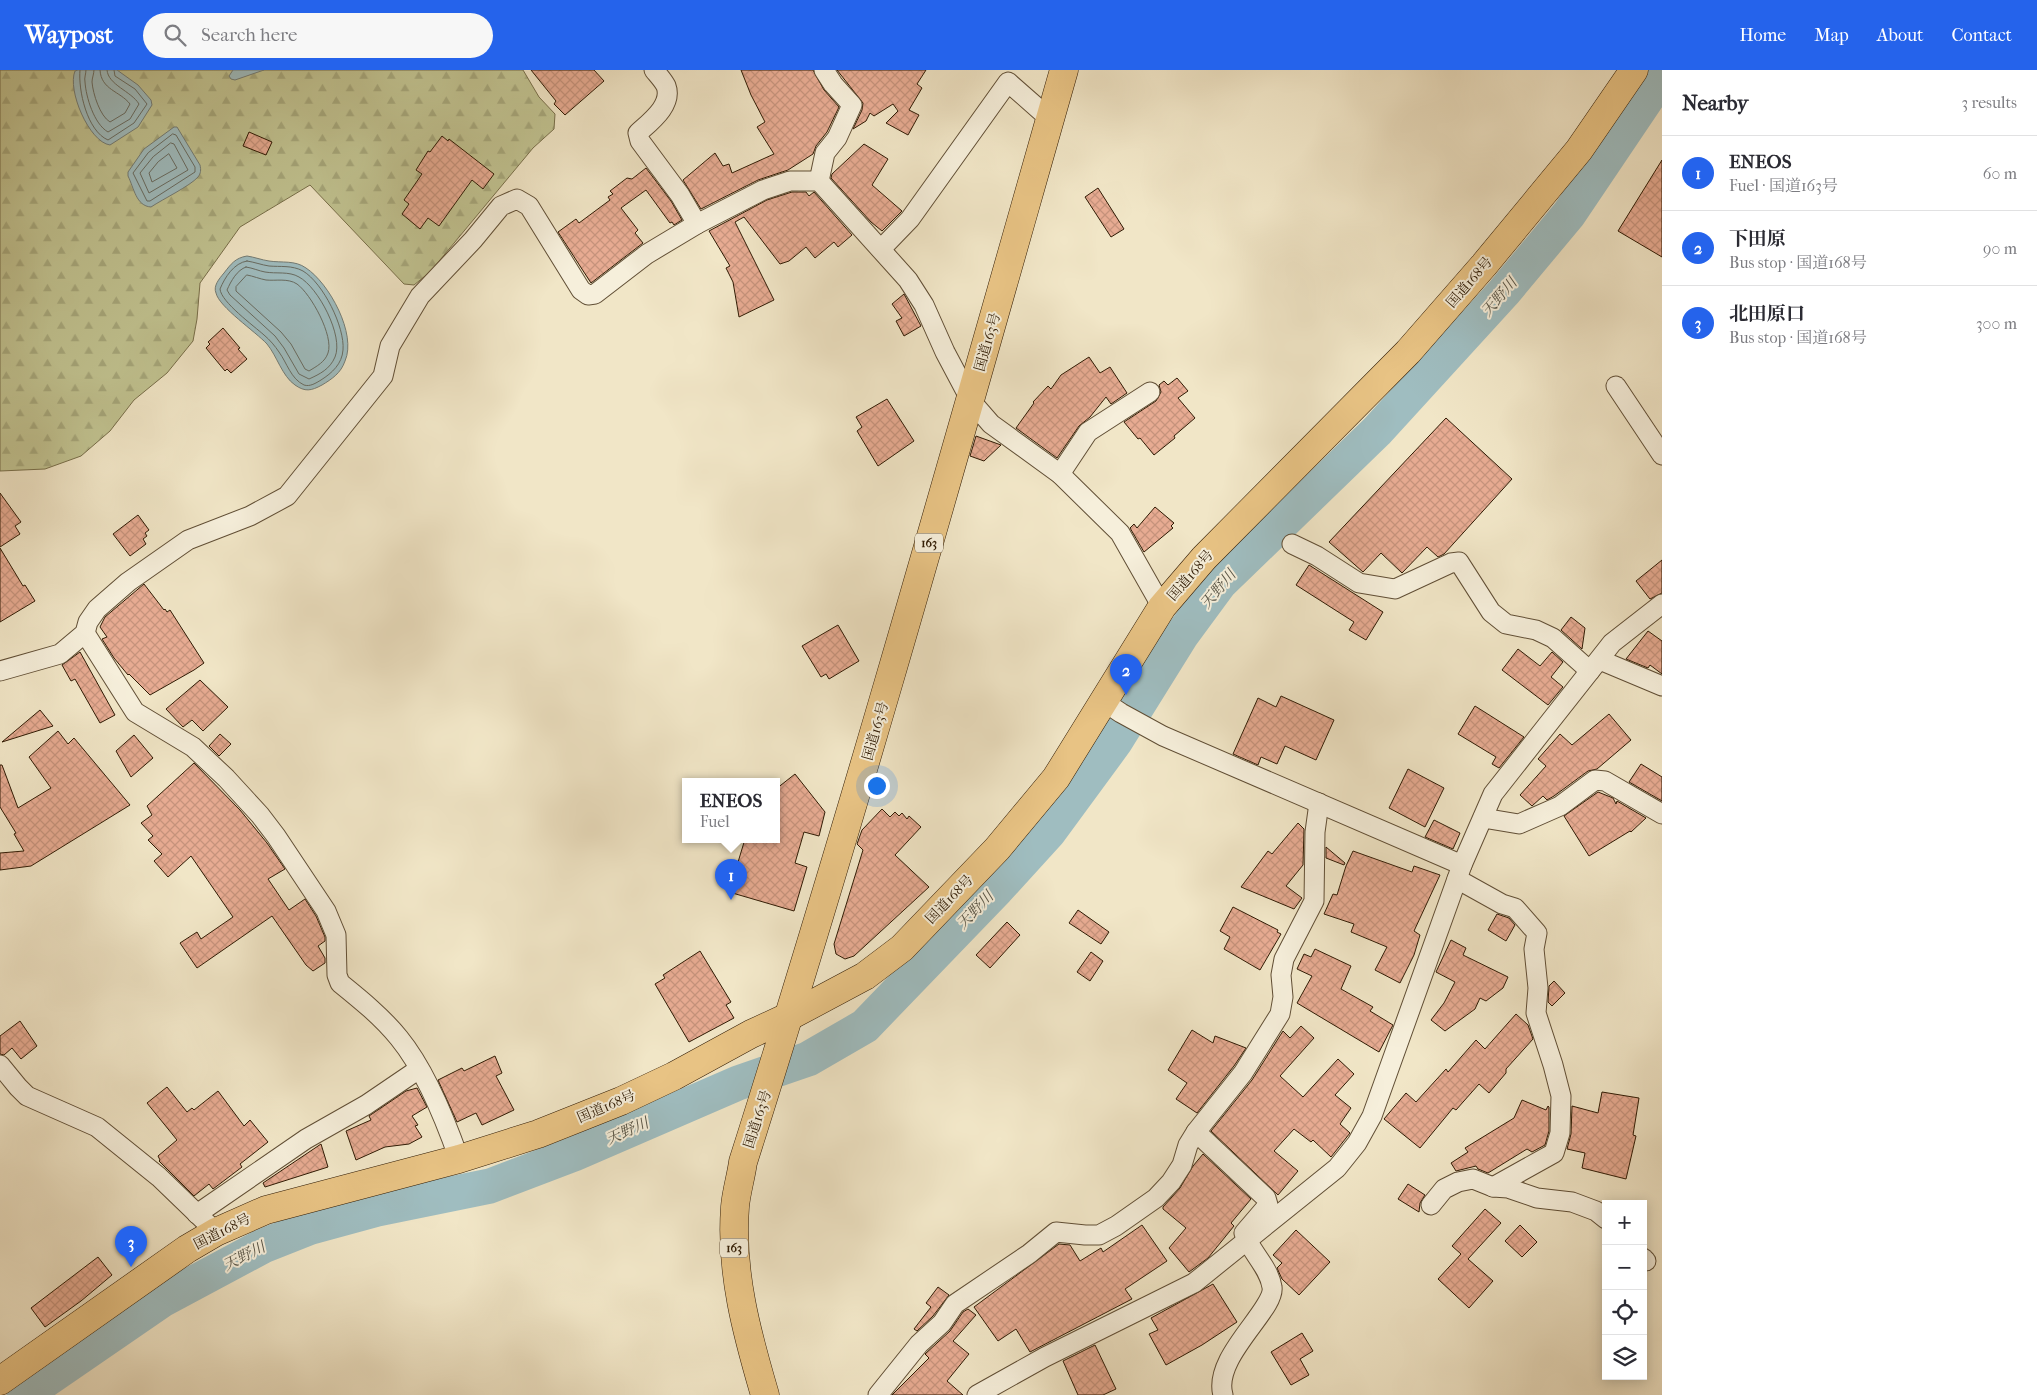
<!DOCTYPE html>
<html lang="en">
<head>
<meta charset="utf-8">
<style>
  body { margin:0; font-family:"IM FELL French Canon","Noto Serif JP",serif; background:#f7f7f7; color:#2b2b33 }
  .controls { position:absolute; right:15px; bottom:15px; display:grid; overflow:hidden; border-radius:0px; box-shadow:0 2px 12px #0003 }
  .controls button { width:45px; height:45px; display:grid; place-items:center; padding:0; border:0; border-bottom:1px solid #e1e1e2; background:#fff; color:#2b2b33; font:25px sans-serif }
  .you { position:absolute; left:876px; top:715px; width:18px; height:18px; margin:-12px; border:4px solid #fff; border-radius:50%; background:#1a73e8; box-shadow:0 0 0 8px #1a73e833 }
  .badge { display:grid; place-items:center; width:32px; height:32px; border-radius:50%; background:#2563eb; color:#fff; font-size:16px; font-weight:700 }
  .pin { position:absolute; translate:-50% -41px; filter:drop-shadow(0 1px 2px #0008) }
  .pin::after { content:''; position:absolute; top:26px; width:18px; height:15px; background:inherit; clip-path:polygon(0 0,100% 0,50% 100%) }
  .popup { position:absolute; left:682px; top:708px; width:98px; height:65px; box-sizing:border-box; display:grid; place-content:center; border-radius:0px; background:#fff; filter:drop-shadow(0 1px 4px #0005); font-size:16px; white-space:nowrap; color:#7c7c81 }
  .popup b { font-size:19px; color:#2b2b33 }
  .popup::after { content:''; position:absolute; left:50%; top:100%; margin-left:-10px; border:10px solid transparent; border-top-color:#fff }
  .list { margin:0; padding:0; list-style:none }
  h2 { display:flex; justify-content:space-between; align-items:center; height:65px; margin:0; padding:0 20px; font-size:21px }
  h2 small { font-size:16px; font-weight:400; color:#7c7c81 }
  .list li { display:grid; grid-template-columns:32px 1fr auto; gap:15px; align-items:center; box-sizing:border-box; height:75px; padding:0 20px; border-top:1px solid #e1e1e2 }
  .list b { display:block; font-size:19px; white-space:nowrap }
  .list p { margin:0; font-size:16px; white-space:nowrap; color:#7c7c81 }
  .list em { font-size:16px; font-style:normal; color:#7c7c81 }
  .icon { flex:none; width:28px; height:28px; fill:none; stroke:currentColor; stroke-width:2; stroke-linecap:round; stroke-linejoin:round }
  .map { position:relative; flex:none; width:1662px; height:1325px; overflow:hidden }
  header { display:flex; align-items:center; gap:30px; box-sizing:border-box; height:70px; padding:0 25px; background:#2563eb; color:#fff }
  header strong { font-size:24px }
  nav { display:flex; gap:28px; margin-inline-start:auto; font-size:18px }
  .search { width:350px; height:45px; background:#f7f7f7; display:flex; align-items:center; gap:12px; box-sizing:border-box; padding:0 18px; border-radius:28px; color:#7c7c81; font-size:19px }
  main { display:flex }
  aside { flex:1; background:#fff }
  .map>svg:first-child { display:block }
  .forest { fill:url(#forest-firs); stroke:#786f4a }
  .water { fill:#9fbdc0; stroke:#737c75 }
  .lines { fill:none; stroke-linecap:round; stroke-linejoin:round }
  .shore { stroke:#686c62; stroke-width:1 }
  .river { stroke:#9fbdc0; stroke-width:35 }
  .building { fill:url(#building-cross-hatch); stroke:#301b04 }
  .minor-casing { stroke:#604e35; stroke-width:21 }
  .trunk-casing { stroke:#301b04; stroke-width:29 }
  .minor { stroke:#f6efdb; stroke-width:19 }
  .trunk { stroke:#e8c384; stroke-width:28 }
  .labels { text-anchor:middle; stroke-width:4; stroke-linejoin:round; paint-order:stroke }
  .shield { fill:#f6efdb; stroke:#6b5b44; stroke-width:1 }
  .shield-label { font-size:12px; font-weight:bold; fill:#301b04 }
  .street-label { font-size:14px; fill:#301b04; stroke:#f6efdb }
  .water-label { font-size:15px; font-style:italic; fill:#575446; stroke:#f6efdb }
</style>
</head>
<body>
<header>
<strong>Waypost</strong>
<div class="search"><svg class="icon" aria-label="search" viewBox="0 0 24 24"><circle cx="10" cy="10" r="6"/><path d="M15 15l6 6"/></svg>Search here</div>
<nav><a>Home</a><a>Map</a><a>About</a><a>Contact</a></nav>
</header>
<main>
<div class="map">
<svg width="1662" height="1325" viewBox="0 0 1662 1325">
  <defs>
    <pattern id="forest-firs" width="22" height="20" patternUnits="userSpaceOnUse" patternTransform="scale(1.25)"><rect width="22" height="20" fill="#c1c391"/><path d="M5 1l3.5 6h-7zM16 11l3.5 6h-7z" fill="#a6a77b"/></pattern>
    <pattern id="building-cross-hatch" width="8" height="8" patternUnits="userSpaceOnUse" patternTransform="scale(1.25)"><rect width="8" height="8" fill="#e7ab92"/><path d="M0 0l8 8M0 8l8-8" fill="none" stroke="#c6937c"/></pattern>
  </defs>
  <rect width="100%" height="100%" fill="#f1e6c7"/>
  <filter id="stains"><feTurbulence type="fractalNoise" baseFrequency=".004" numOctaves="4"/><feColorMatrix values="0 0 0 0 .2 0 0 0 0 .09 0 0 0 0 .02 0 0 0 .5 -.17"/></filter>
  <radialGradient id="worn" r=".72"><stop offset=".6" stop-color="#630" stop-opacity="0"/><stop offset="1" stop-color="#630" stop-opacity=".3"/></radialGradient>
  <polygon class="forest" points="0,0 523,0 539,27 555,44 554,59 533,78 430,202 414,215 404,214 310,115 240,157 200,213 197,249 193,271 167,303 134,330 110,361 81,386 45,399 0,401"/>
  <g class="water">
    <path d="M78 0H117L138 15 151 30 152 35 138 57 110 75C89 72 67 20 75 1Z"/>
    <polygon points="233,0 264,0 235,10 231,9 229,6"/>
    <path d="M174 57H177L200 95C201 100 201 103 198 107 190 116 163 129 151 137 136 136 134 118 128 106V102L144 79Z"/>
    <path d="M247 186C254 187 262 190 269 191 282 193 295 190 306 198 329 213 357 264 345 291 341 303 332 309 322 315 311 321 305 322 295 315 282 306 277 286 267 274 256 262 219 237 216 223 213 216 219 209 224 203 231 194 235 188 247 186Z"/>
  </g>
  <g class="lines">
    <g class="shore">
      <path d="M80 0C78 20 87 61 108 70L134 53 147 34 135 19 115 6 114 0"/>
      <path d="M86 0C86 4 84 8 85 12 86 27 94 54 108 62L130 49 139 34C131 21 108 15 107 0"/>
      <path d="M94 0C94 4 92 8 92 12 93 24 100 46 110 52L125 43 130 34C120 21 101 20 100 0"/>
      <polygon points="173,64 176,65 195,97 195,102 150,131 147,131 133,103 148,83"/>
      <polygon points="171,73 174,74 188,100 149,123 140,103 153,87"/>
      <polygon points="169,84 177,98 152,112 149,103 158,92"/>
      <path d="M247 191C254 192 262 195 269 196 280 197 292 195 303 201 323 213 345 257 343 280 342 294 332 303 321 310 316 313 310 317 304 315 291 309 287 293 279 282 275 276 270 270 264 265 254 256 221 232 220 219 225 207 234 193 247 191Z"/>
      <path d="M246 197C253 198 259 201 265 202 276 204 289 201 299 207 318 217 344 266 335 287 330 299 320 304 309 309L299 304 284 278 275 266 230 225 227 220C231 211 237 200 246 197Z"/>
      <path d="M247 205C253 206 260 209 266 210 276 211 288 208 297 214 311 224 334 266 328 283 325 292 317 296 309 301L305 299 291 274 281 262 236 221V217Z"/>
    </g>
    <polyline class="river" points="24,1325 162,1230 263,1176 311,1157 377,1139 490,1116 574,1084 738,1013 808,989 865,956 997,819 1049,762 1115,672 1181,566 1220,513 1377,361 1504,222 1569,144 1662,6"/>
  </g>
  <g class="building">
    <polygon points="531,0 594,0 604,11 565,45 554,34 556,31"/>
    <polygon points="741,0 813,0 824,20 839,37 827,62 816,76 813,84 788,100 758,110 701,139 683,110 715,83 723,96 729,94 732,103 774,84 757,57 765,52 751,25"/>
    <polygon points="837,0 926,0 917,14 922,18 909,40 919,45 908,65 886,53 898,41 893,34 874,46 870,43 866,51 853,59 862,40 863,33"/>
    <polygon points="249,62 272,72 266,85 243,76"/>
    <polygon points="442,66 448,71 449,69 494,104 483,119 472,110 439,156 428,148 420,159 402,144 409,134 404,130 422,104 416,100 428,81 430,82"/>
    <polygon points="864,74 888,89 872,115 902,141 882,161 871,152 831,108 832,104"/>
    <polygon points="1662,90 1662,187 1618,161"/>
    <polygon points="646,98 671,131 682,150 674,155 672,152 670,153 646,120 621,138 638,160 635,163 643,173 591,213 558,162 576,149 579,153 610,130 608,127 613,124 610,121 627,108 632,109"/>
    <polygon points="1098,118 1124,159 1111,167 1085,127"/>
    <polygon points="792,122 806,122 809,126 814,122 852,165 838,177 834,172 815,188 806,177 789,191 780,194 744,147 735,152 774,230 739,247 733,212 726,198 730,196 709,161 767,130"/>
    <polygon points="904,224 921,256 904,266 896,251 902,248 892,234"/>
    <polygon points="223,258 240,278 238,279 247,289 231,303 227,299 225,301 206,278 210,274 208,272"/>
    <polygon points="1089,287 1100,303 1110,297 1127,323 1111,334 1106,327 1090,347 1079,356 1057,388 1016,358 1034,333 1033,332 1048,316 1051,319 1061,305"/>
    <polygon points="1177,308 1188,321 1178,328 1195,348 1174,366 1175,368 1154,385 1140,368 1138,369 1124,352 1156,331 1161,322 1159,315 1164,311 1168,315"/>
    <polygon points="887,329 914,371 878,396 857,361 862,357 856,347"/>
    <polygon points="1446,348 1512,409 1444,484 1438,487 1427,477 1402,503 1381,483 1363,502 1329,472"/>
    <polygon points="976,366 1001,375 984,391 970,386"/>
    <polygon points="0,423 21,452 15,456 20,464 0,477"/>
    <polygon points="1155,437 1174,453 1171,456 1173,458 1144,482 1130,458 1134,454 1137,458"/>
    <polygon points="138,445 149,460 145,463 147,466 143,469 146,474 130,486 113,464"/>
    <polygon points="0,478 23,516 25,515 35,531 0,552"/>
    <polygon points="1662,490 1662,523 1650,529 1636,511"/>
    <polygon points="1309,495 1383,542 1366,570 1349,560 1354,552 1296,515"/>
    <polygon points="144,514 164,540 165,539 167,542 170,540 204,593 194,600 150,625 129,604 128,605 114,588 102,569 107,567 100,557 105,547"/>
    <polygon points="1571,547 1585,558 1582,579 1561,560"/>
    <polygon points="838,555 859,591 829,609 826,604 821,607 802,576"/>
    <polygon points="1648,561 1662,571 1662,604 1650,595 1648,598 1626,589"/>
    <polygon points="1518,579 1540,596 1552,582 1563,592 1551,607 1563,617 1548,635 1502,600"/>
    <polygon points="80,582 115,645 100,653 75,609 71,611 62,595"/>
    <polygon points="200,610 228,637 203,661 192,650 183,657 166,639"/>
    <polygon points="1281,626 1334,650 1316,690 1285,676 1277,694 1261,687 1258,695 1233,684 1258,628 1276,637"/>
    <polygon points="1475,636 1524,667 1499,698 1492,694 1496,687 1458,664"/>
    <polygon points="40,640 53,656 2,672"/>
    <polygon points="1609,644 1631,670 1597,699 1588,701 1554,726 1547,730 1543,726 1532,736 1520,725 1546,696 1538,689 1560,664 1572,675"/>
    <polygon points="58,661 68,674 74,668 130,735 31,796 0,800 0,783 24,781 14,764 16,763 0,737 0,695 2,695 18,738 51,718 29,687"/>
    <polygon points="220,664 231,674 219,686 209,676"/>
    <polygon points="134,665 153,688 131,707 116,681"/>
    <polygon points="194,693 240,740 267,773 285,799 268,809 289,840 305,829 316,846 325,867 325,871 318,876 325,888 325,893 313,901 306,895 272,846 197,898 180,873 197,862 201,869 233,847 191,786 168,807 154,791 162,784 148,770 153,766 141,753 152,745 147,736"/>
    <polygon points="1641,694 1662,707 1662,731 1629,712"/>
    <polygon points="1408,699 1444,718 1425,757 1389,738"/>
    <polygon points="795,704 825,742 819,766 804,762 795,793 807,797 794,841 729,822 745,769 776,769 776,719"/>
    <polygon points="1598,722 1613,728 1616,734 1617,731 1646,748 1631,762 1630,761 1589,786 1564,746"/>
    <polygon points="882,739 890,747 895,742 899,746 902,743 907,749 909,746 921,757 895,785 929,817 854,886 845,889 836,884 834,874 863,780 857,774 862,760"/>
    <polygon points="1434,750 1460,763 1453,779 1425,767"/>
    <polygon points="1298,753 1304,759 1303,795 1286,816 1302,828 1294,839 1241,817 1268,781 1272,784"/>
    <polygon points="1326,777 1345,793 1344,795 1326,788"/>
    <polygon points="1353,781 1412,802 1414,796 1440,805 1414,861 1420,865 1414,885 1400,913 1375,900 1387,877 1351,862 1354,854 1324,844 1333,824 1337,825 1346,796"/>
    <polygon points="1233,837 1278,860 1277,862 1281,864 1260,900 1224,879 1230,867 1220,861"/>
    <polygon points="1078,840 1109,862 1101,874 1069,853"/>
    <polygon points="1497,844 1509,848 1515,855 1506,871 1488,860"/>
    <polygon points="1007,852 1020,865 990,898 976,885"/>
    <polygon points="1451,870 1466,878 1463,885 1508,907 1503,918 1486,931 1480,928 1475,939 1445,961 1431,950 1444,933 1455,912 1436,902"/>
    <polygon points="1315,879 1351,896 1341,919 1373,937 1370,941 1393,955 1379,982 1297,933 1312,906 1297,899 1304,884 1311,887"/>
    <polygon points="700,881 731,932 726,935 734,948 689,972 655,914 665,908 663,905"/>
    <polygon points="1091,882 1103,891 1090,911 1077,902"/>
    <polygon points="1554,911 1565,923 1552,936 1548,932 1549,916"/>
    <polygon points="1516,944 1528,955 1533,969 1506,999 1506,1003 1489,1023 1479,1014 1456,1040 1453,1038 1420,1078 1384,1049 1406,1023 1416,1032 1446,999 1448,1002 1476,970 1485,979"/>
    <polygon points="20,951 37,976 21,989 12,978 4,985 0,984 0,966"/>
    <polygon points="1301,956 1314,968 1280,1006 1303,1027 1338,989 1354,1004 1335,1025 1351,1038 1340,1054 1350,1063 1331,1087 1313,1070 1311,1072 1294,1059 1274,1081 1298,1101 1278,1125 1211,1061 1252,1010 1283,961 1290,968"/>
    <polygon points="1192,960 1213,973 1215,966 1246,978 1234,996 1197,1043 1176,1029 1187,1013 1168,1000"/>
    <polygon points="495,986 502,1003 496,1006 514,1040 482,1055 476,1043 457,1052 438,1010 462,998 464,1001"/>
    <polygon points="167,1017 187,1042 192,1038 194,1040 218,1021 244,1056 250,1050 268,1072 240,1094 242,1097 213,1119 209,1114 194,1126 159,1091 160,1090 158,1086 177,1070 147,1033"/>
    <polygon points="417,1018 427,1037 412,1046 418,1055 415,1056 422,1067 409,1074 385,1077 356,1090 346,1061 371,1050 369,1046 406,1021"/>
    <polygon points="1602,1022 1639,1028 1633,1065 1636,1066 1626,1109 1582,1098 1585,1083 1567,1079 1571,1064 1572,1036 1598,1043"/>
    <polygon points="1522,1030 1546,1040 1548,1036 1549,1037 1549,1061 1545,1075 1532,1082 1527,1079 1488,1103 1478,1099 1476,1096 1456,1101 1451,1093 1468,1082 1465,1078 1514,1048"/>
    <polygon points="321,1074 328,1097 265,1117 263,1113"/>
    <polygon points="1203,1084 1251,1129 1231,1153 1234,1156 1208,1188 1189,1202 1169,1178 1186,1158 1163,1139 1163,1137 1180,1118 1193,1096"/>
    <polygon points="1408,1114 1425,1125 1420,1133 1419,1142 1398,1129"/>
    <polygon points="1485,1139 1501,1153 1468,1189 1493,1211 1469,1238 1438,1209 1461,1184 1452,1176"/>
    <polygon points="1142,1155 1167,1191 1125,1219 1132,1229 1030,1282 1016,1259 998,1271 974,1237 1059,1174 1070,1175 1080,1191 1101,1178 1103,1182"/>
    <polygon points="1520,1155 1537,1172 1522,1187 1505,1171"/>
    <polygon points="1296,1160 1330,1192 1299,1225 1282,1209 1277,1198 1282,1193 1273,1185"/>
    <polygon points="98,1187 112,1205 81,1231 45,1257 31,1238"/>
    <polygon points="1213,1214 1237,1252 1202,1275 1166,1295 1149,1264 1158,1260 1151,1248"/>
    <polygon points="938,1217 949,1225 933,1246 917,1261 914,1259 931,1237 926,1233"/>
    <polygon points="968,1239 976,1245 953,1271 969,1284 947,1311 963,1325 892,1325 929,1288 925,1284 950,1261 963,1242"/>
    <polygon points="1302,1263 1313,1281 1300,1289 1309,1305 1291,1315 1271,1282"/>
    <polygon points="1095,1275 1116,1319 1103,1325 1078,1325 1063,1291"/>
  </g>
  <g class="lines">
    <defs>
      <g id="minor">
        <path d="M654 0C658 5 663 10 666 16 673 35 650 52 638 63L640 71 680 125 697 154"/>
        <polyline points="819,111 825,83 837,68 852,35 833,14 824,0"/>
        <polyline points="881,179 910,149 1008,12 1050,49"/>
        <polyline points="1616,316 1662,385"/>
        <polyline points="1060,404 1088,362 1150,322"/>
        <polyline points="1292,474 1317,486 1359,513 1395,519 1451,493 1459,492 1491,542 1506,554 1536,560 1553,568 1590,601"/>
        <path d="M85 563 135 642 193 677 226 708 260 745 276 766 326 841 336 865 337 905 340 913C361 930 382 947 399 968 426 1001 445 1049 459 1089"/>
        <polyline points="1600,590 1662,616"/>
        <polyline points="0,601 60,584 85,563 88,552 97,539 128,512 188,470 250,446 287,426 383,306 390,276 420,226 473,170 501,136 517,129 529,136 581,220 588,225 595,224 647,184 697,154 763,120 790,111 819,111 908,210 924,235 945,282 971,331 991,354 1060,404 1120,463 1162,537"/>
        <polyline points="1103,631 1121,643 1163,666 1462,795"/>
        <polyline points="1483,748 1519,754 1560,736 1595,710 1605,711 1662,744"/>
        <polyline points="1457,809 1502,834 1515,838 1537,863 1534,879 1538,918 1536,943 1553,995 1561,1026 1560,1063 1554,1083 1493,1117"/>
        <polyline points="0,995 18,1017 27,1026 97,1057 159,1107 216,1162"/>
        <path d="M1196 1062 1266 1128 1268 1135 1244 1163C1250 1181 1269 1197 1272 1217 1276 1239 1212 1287 1223 1325"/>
        <polyline points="1431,1135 1444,1119 1458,1112 1473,1109 1493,1117 1508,1118 1537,1128 1572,1132 1596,1141 1606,1149"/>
        <polyline points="197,1144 306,1069 366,1035 419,999"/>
        <polyline points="1643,1188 1646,1191"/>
        <polyline points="878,1325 919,1274 942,1253 955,1234 1029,1184 1056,1162 1085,1165 1099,1165 1116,1156 1156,1128 1171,1112 1182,1095 1188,1075 1196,1062 1243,1003 1280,944 1283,927 1281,905 1284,889 1314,831 1315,762 1319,733"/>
        <polyline points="977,1325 1045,1287 1194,1213 1337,1098 1357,1073 1372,1046 1462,795 1493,724 1612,573 1662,534"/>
      </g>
      <g id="trunk">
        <polyline points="0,1311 187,1179 216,1162 266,1140 459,1089 538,1064 621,1031 674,1006 751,964 790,946 865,906 902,878 997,779 1056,708 1162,537 1204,488 1408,282 1484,195 1579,80 1634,0"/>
        <path d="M765 1325C747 1264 730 1202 735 1137 736 1123 741 1107 743 1092 858 730 960 365 1064 0"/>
      </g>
    </defs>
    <use href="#minor" class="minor-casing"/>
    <use href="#trunk" class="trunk-casing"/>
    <use href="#minor" class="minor"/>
    <use href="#trunk" class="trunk"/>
  </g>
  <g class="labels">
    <g class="shield">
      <rect x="915" y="463.5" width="28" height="19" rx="4"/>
      <rect x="720" y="1168.5" width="28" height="19" rx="4"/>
    </g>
    <g class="shield-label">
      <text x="929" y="477">163</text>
      <text x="734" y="1182">163</text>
    </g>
    <g class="street-label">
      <text transform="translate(1469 212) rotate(-49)" y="5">国道168号</text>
      <text transform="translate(987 272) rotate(-74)" y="5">国道163号</text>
      <text transform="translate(1190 505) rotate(-49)" y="5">国道168号</text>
      <text transform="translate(875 661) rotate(-74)" y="5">国道163号</text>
      <text transform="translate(949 829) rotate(-46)" y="5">国道168号</text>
      <text transform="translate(606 1036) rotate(-23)" y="5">国道168号</text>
      <text transform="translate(757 1049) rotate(-72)" y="5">国道163号</text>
      <text transform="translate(222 1161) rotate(-27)" y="5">国道168号</text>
    </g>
    <g class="water-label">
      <text transform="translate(1499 227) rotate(-49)" y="5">天野川</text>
      <text transform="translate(1218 519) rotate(-50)" y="5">天野川</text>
      <text transform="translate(975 840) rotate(-46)" y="5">天野川</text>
      <text transform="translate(627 1061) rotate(-24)" y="5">天野川</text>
      <text transform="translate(244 1186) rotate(-27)" y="5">天野川</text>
    </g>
  </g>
  <rect width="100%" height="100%" filter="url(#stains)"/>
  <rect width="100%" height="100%" fill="url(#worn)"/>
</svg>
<div class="controls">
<button>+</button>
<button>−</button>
<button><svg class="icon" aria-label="locate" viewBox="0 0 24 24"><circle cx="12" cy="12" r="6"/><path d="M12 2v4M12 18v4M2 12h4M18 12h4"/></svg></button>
<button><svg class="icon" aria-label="layers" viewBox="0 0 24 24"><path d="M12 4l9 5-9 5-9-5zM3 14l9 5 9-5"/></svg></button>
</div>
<div class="you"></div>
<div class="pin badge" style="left:731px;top:830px">1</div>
<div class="popup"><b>ENEOS</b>Fuel</div>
<div class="pin badge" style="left:1126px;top:625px">2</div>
<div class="pin badge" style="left:131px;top:1197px">3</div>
</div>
<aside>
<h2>Nearby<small>3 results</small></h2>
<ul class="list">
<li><span class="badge">1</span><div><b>ENEOS</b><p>Fuel · 国道163号</p></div><em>60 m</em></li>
<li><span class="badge">2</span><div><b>下田原</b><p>Bus stop · 国道168号</p></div><em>90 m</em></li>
<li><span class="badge">3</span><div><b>北田原口</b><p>Bus stop · 国道168号</p></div><em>300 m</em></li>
</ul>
</aside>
</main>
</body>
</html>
